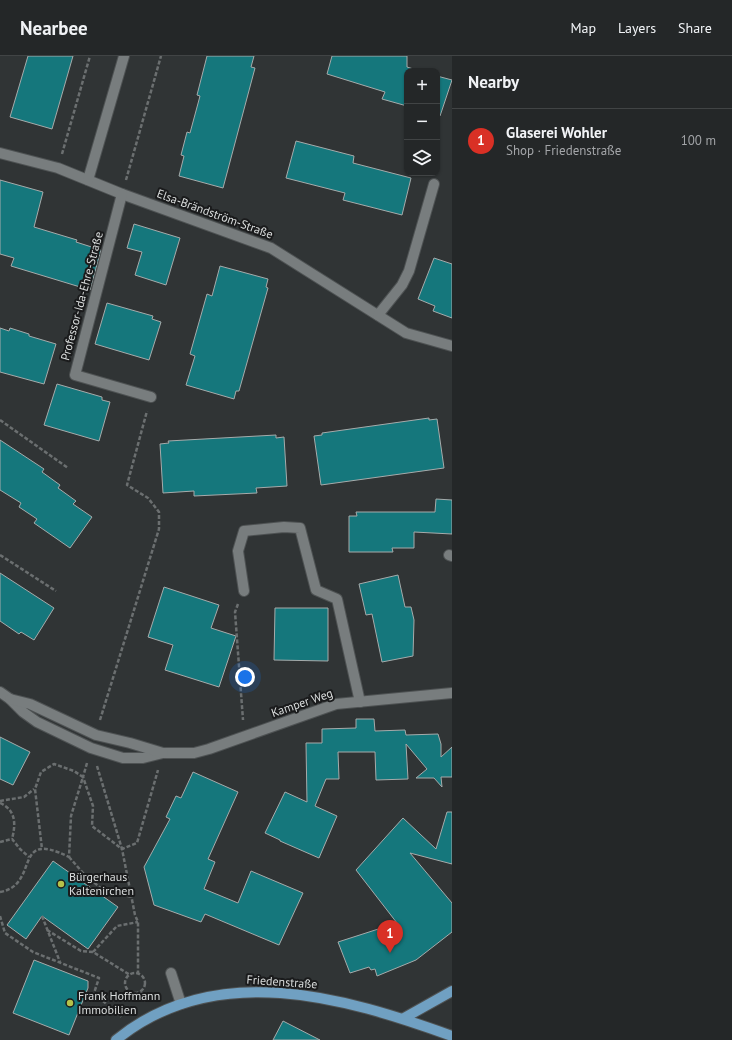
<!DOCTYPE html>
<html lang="en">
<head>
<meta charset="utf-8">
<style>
  body { margin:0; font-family:"PT Sans",sans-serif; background:#2c2f30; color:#f1f3f6 }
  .controls { position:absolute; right:12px; top:12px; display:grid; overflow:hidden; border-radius:8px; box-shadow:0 1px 3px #0004 }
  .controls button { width:36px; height:36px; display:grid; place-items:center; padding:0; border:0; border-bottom:1px solid #414445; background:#242728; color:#f1f3f6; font:20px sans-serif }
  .you { position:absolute; left:245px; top:621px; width:14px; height:14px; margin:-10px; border:3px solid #fff; border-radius:50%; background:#1a73e8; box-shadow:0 0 0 6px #1a73e833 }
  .badge { display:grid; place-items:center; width:26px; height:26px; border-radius:50%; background:#d93025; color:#fff; font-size:13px; font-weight:700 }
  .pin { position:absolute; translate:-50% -33px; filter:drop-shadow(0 1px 2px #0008) }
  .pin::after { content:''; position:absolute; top:21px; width:14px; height:12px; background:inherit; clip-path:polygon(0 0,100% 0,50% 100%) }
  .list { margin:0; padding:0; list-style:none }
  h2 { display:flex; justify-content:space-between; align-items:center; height:52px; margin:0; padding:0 16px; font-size:17px }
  h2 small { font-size:13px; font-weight:400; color:#a3a5a8 }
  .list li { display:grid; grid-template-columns:26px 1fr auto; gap:12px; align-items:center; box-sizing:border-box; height:64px; padding:0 16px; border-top:1px solid #414445 }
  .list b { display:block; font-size:15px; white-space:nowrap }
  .list p { margin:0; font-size:13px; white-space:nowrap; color:#a3a5a8 }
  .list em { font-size:13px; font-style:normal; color:#a3a5a8 }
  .icon { flex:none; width:22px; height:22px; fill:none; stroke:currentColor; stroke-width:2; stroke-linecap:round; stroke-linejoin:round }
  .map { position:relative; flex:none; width:452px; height:984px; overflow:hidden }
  header { display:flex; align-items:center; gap:24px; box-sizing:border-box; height:56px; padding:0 20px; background:#242728; border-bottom:1px solid #414445 }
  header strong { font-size:19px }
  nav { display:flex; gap:22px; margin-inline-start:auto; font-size:14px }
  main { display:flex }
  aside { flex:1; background:#242728 }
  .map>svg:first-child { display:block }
  .building { fill:#15777c; stroke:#a6abab }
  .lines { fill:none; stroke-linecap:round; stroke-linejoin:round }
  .minor-casing { stroke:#4e5253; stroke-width:12 }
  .major-casing { stroke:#4e5253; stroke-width:12 }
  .path { stroke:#6b6f70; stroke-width:2.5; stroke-dasharray:4 2; stroke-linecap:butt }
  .minor { stroke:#787d7e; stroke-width:10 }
  .major { stroke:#70a0c2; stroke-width:10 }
  .poi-dot { fill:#b5c24a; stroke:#1a1b1c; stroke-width:1.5 }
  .labels { text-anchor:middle; stroke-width:4; stroke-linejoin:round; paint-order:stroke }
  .street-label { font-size:12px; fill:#dadddd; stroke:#1a1b1c }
  .poi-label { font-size:12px; fill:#dadddd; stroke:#1a1b1c; text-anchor:start }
</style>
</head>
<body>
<header>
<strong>Nearbee</strong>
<nav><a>Map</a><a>Layers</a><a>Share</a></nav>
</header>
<main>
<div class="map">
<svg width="452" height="984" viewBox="0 0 452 984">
  <rect width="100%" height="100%" fill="#303435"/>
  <g class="building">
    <polygon points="28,0 73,0 52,73 10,61"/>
    <polygon points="207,0 254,0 251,11 255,12 223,132 179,120 184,100 181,99 187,76 190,77 200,40 197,39"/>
    <polygon points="332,0 407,0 407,11 420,15 407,15 407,50 382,43 385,36 327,18"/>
    <polygon points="437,20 452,24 440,60 437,59"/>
    <polygon points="296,85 354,100 353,107 411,122 402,159 343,144 345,137 286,122"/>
    <polygon points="0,124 43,136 34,171 77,184 76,186 101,194 90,234 11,210 14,202 0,198"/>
    <polygon points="134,168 180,182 166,229 135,219 142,196 127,192"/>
    <polygon points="434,202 452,208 452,262 433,255 435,250 418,243"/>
    <polygon points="220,210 268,223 266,231 268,232 239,335 236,335 234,343 186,329 195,300 190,298 207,238 212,240"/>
    <polygon points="107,247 153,260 152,263 161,266 149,304 95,288"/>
    <polygon points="0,272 9,275 10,272 29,278 29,280 56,288 44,328 0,316"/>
    <polygon points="57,328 102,341 102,344 110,346 99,385 44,369"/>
    <polygon points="429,362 429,364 437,363 444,412 321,429 314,380 322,379 322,377"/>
    <polygon points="276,379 276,382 284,381 287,430 256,432 257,437 194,440 194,435 163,437 160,388 169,387 168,385"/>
    <polygon points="0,384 44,413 42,416 60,429 58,432 76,445 73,448 92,461 70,492 34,467 37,463 19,451 21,447 0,434"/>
    <polygon points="436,443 452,444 452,478 414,476 414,492 392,492 393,496 349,496 349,460 357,460 356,456 435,456"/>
    <polygon points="0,517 54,552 34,584 21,576 19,578 0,565"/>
    <polygon points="398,519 405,551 411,551 414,564 413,600 382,606 372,558 366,559 359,528"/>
    <polygon points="164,531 219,549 211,572 236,580 219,631 165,614 173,589 148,581"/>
    <polygon points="275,552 328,552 328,605 274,604"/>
    <polygon points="356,663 374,663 375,675 405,674 406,679 438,678 441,688 441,701 452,691 452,721 441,721 442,731 434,722 416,722 427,713 406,688 408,723 376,724 375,696 338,696 339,723 326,723 315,750 337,760 319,802 280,785 280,784 265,777 285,736 307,746 306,687 322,687 322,673 356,672"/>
    <polygon points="0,681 30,696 13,729 0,723"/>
    <polygon points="193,716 238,736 208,803 215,806 204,833 238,847 251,815 303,837 279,889 205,858 201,866 154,849 144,811 170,763 166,761 176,740 181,742"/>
    <polygon points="447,756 452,756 452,808 410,797 452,847 452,876 416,904 377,920 375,913 371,914 369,911 350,917 338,886 397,867 356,814 403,762 436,793"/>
    <polygon points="53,805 118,851 88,893 42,860 26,883 7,869"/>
    <polygon points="34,904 88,925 88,932 69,979 13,957"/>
    <polygon points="283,965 320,984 273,984"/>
  </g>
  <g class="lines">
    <defs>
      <g id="minor">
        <polyline points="0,97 58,112 122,138 271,192 406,277 452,290"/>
        <polyline points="88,124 124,0"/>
        <polyline points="122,138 75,319 151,341"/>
        <polyline points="378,259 402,229 409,215 434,128"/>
        <polyline points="449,499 452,500"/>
        <polyline points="244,535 238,495 244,475 284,471 300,472 316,534 337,543 360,646"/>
        <polyline points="0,636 10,643 23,656 37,666 91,692 123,702 143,702 163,697 194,697 209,693 336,648 452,637"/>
        <polyline points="10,643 30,648 96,679 130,687 163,697"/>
        <polyline points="171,917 181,948"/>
      </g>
      <g id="major">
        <polyline points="404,962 452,935"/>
        <path d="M116 984C215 903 344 941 452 980"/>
      </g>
    </defs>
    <use href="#minor" class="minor-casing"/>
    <use href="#major" class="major-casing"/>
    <g class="path">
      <polyline points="62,98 90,0"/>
      <polyline points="126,124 161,0"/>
      <polyline points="0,364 68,412"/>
      <polyline points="0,499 56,535"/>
      <polyline points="238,548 235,556 243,664"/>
      <polyline points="100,664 159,473 159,456 148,442 127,429 147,355"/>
      <polyline points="87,707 83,721 93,750 92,770 122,793 137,787 158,714"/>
      <polyline points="97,710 122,793 135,859 138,866 138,917"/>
      <polyline points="0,745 24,741 34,733"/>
      <path d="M0 747C16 754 16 768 12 783"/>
      <polyline points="0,786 12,783 20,793 29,801"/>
      <polyline points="69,801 84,818 103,834 132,841"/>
      <path d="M0 836C41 829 11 772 69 801L71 760 83 721 74 715 54 708 41 716 35 733 42 793"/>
      <polyline points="0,860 5,877 33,896 99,922 94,937 121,961"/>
      <polyline points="42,860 60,906"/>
      <polyline points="47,874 81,895 93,896 130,919"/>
      <polyline points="93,896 117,870 138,866"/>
      <circle cx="135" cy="927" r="10"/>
      <polyline points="141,936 145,946"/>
    </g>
    <use href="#minor" class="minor"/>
    <use href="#major" class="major"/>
  </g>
  <g class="poi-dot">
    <circle cx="61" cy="828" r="4"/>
    <circle cx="70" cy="947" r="4"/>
  </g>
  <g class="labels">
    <g class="street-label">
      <text transform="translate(215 158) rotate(20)" y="4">Elsa-Brändström-Straße</text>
      <text transform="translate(82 240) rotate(-75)" y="4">Professor-Ida-Ehre-Straße</text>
      <text transform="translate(302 647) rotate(-19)" y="4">Kamper Weg</text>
      <text transform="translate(282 926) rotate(4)" y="4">Friedenstraße</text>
    </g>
    <g class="poi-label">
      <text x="69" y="825">Bürgerhaus<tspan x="69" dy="14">Kaltenirchen</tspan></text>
      <text x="78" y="944">Frank Hoffmann<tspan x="78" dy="14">Immobilien</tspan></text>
    </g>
  </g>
</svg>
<div class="controls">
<button>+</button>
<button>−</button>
<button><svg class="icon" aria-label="layers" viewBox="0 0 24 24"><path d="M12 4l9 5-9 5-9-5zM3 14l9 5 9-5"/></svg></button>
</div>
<div class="you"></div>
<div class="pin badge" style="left:390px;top:897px">1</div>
</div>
<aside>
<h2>Nearby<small></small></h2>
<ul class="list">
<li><span class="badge">1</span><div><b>Glaserei Wohler</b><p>Shop · Friedenstraße</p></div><em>100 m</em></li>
</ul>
</aside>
</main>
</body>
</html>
